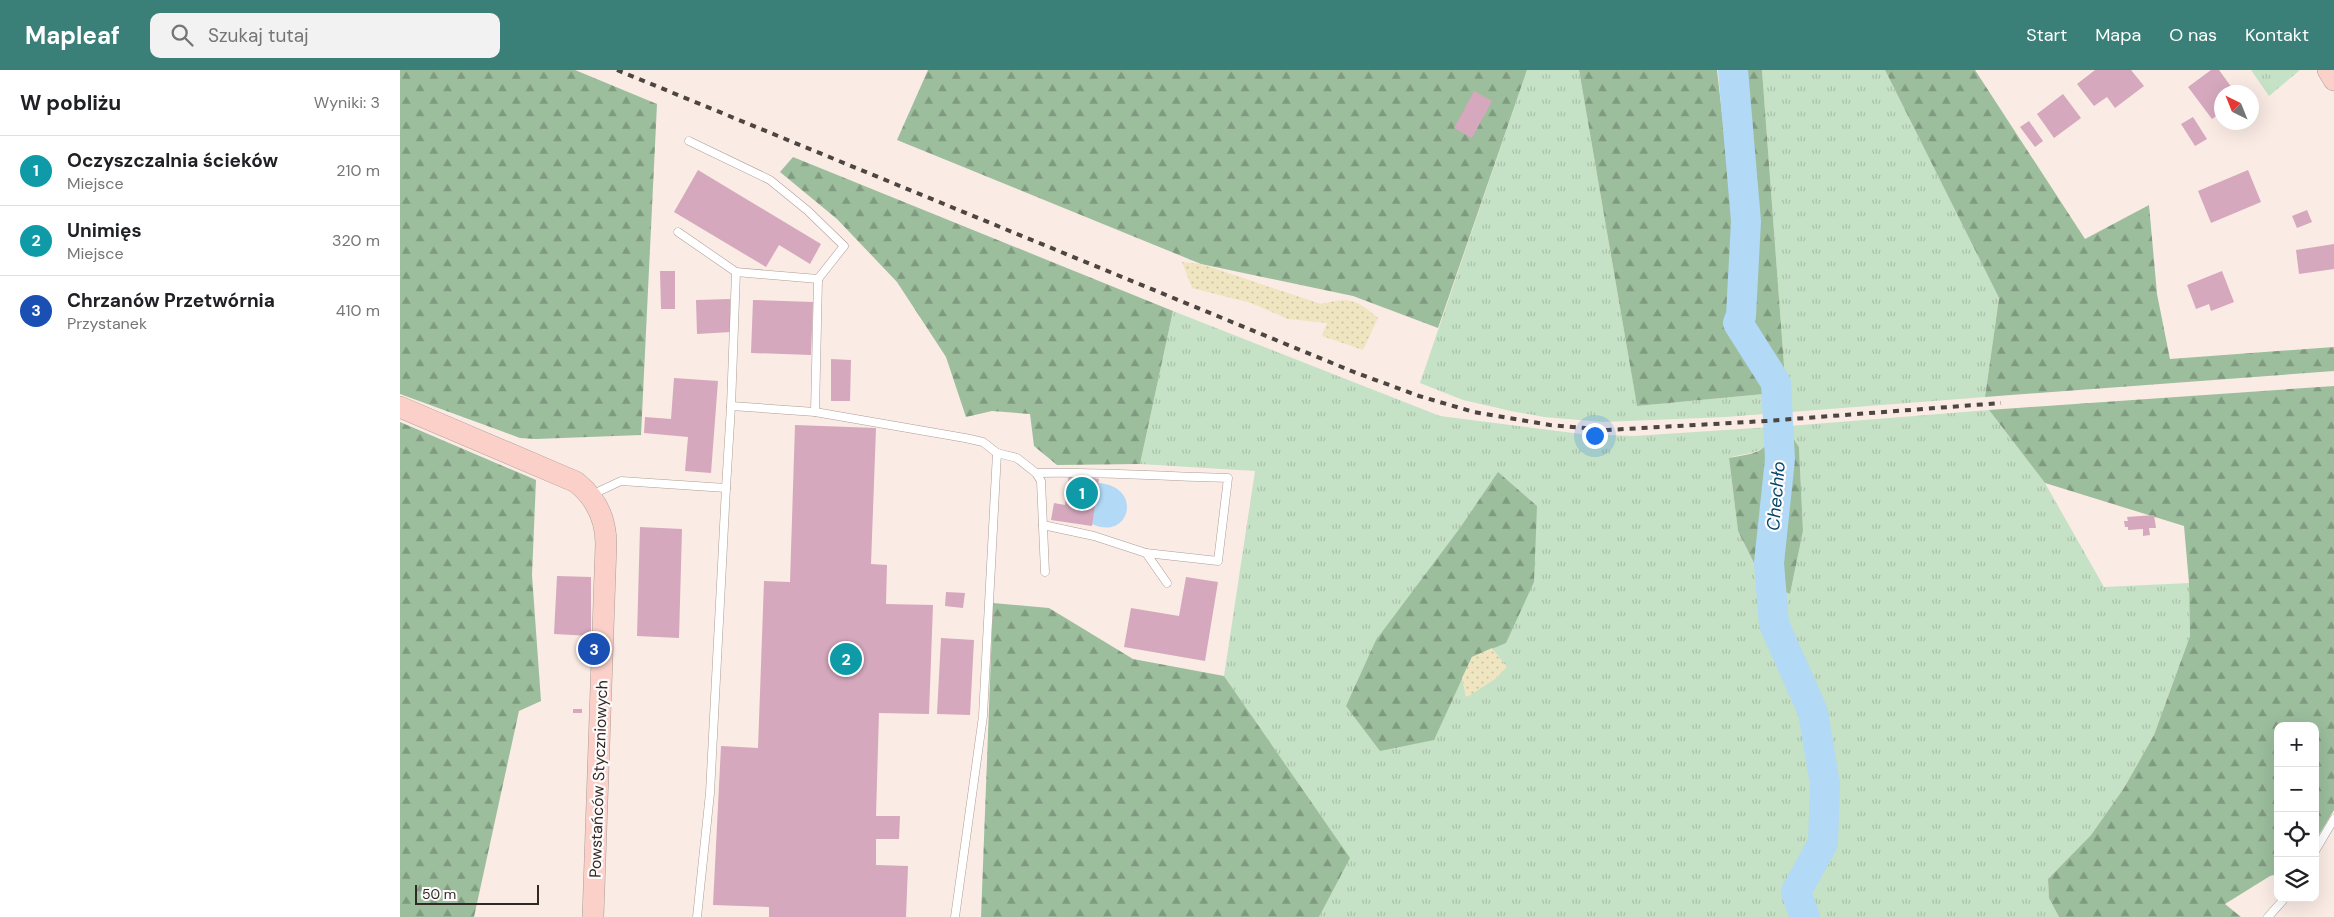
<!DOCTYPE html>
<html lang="pl">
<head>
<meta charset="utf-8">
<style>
  body { margin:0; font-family:"DM Sans",sans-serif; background:#f2f2f2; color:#202124 }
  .controls { position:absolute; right:15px; bottom:15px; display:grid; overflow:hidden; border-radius:10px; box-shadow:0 5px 20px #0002 }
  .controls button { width:45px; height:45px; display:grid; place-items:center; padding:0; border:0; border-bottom:1px solid #e0e0e0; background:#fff; color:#202124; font:25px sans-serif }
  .compass { position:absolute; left:1814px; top:15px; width:45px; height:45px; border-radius:50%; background:#fff; box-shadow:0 5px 20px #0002; rotate:317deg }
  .scale { position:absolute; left:15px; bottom:12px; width:124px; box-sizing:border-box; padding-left:5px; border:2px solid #2f2927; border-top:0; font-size:14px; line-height:18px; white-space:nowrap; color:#2f2927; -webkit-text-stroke:4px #fefbfa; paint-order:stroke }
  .you { position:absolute; left:1194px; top:365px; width:18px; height:18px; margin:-12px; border:4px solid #fff; border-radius:50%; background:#1a73e8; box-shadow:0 0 0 8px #1a73e833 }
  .badge { display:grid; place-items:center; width:32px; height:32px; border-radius:50%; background:#3a8078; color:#fff; font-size:16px; font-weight:700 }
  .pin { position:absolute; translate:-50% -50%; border:2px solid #fff; box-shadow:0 1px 5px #0006 }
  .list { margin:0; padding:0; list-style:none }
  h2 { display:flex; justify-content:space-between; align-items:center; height:65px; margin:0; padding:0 20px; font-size:21px }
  h2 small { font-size:16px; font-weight:400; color:#757577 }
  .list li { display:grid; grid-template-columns:32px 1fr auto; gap:15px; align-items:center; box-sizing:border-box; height:70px; padding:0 20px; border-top:1px solid #e0e0e0 }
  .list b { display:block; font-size:19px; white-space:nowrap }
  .list p { margin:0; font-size:16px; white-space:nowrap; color:#757577 }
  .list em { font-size:16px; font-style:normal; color:#757577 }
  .icon { flex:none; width:28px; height:28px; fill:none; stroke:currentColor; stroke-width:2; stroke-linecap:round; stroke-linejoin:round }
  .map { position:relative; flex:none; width:1934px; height:847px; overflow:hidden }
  header { display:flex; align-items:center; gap:30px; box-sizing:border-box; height:70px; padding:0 25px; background:#3a8078; color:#fff }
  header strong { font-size:24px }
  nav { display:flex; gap:28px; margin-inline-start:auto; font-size:18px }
  .search { width:350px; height:45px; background:#f2f2f2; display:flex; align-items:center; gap:12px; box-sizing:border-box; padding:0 18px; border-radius:10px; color:#757577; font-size:19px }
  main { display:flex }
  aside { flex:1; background:#fff }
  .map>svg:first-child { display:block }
  .grass { fill:url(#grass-tufts) }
  .forest { fill:url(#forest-firs) }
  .sand { fill:url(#sand-dots) }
  .water { fill:#b2d9f6 }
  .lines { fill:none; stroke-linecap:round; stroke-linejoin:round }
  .stream { stroke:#b2d9f6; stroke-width:5 }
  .river { stroke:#b2d9f6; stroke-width:30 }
  .building { fill:#d5a8bd }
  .lane-casing { stroke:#ac9d97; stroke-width:9 }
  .secondary-casing { stroke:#ac9d97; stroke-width:22 }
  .lane { stroke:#fff; stroke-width:8 }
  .secondary { stroke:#fad0c9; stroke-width:21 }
  .rail { stroke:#4c4542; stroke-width:4; stroke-dasharray:6 6; stroke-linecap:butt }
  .labels { text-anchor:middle; stroke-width:4.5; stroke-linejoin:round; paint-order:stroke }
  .street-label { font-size:16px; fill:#2f2927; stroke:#fefbfa }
  .water-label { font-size:18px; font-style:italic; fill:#02476d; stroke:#fefbfa }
</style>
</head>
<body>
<header>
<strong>Mapleaf</strong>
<div class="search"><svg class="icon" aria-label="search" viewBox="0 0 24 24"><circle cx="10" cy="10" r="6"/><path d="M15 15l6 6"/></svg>Szukaj tutaj</div>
<nav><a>Start</a><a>Mapa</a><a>O nas</a><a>Kontakt</a></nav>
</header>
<main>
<aside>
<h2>W pobliżu<small>Wyniki: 3</small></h2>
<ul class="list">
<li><span class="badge" style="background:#0f9aa8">1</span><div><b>Oczyszczalnia ścieków</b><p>Miejsce</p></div><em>210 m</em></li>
<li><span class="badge" style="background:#0f9aa8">2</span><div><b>Unimięs</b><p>Miejsce</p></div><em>320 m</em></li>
<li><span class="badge" style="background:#1a4fb4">3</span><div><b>Chrzanów Przetwórnia</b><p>Przystanek</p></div><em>410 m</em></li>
</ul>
</aside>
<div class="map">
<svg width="1934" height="847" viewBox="0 0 1934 847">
  <defs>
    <pattern id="grass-tufts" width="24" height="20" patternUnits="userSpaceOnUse" patternTransform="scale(1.25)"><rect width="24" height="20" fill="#c5e1c6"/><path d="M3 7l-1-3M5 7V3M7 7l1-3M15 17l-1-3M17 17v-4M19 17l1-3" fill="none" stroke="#aac1aa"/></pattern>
    <pattern id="forest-firs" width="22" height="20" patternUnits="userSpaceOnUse" patternTransform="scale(1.25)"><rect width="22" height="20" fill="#9cbe9d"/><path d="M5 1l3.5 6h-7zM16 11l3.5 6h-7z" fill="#809a80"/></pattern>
    <pattern id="sand-dots" width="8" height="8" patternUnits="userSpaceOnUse" patternTransform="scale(1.25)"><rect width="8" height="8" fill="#efe5c0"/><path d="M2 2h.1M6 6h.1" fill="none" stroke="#cdc4a5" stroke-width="1.8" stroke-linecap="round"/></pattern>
  </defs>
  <rect width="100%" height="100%" fill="#fbebe5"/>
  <g class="grass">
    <polygon points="1127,0 1179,0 1237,336 1386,322 1362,0 1485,0 1599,228 1585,327 1326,347 1203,352 1144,347 1111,341 1063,330 1020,313"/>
    <polygon points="1851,0 1900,0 1869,26"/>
    <path d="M773 241 1040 346 1181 364 1234 366 1371 357C1370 386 1351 381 1329 388L1338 461 1364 513 1390 524 1403 461 1399 377 1392 367 1389 356 1589 340 1645 413 1704 517 1789 513 1790 566 1754 665 1724 718 1691 765 1648 809 1649 827 1659 847H919L949 788 824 606 855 401 740 394Z"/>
  </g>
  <g class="forest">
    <polygon points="0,0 175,0 257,34 241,365 136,369 120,368 0,324"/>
    <polygon points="528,0 1127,0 1038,258 953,226 801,194 497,70"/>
    <polygon points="1179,0 1317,0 1351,296 1326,0 1362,0 1386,322 1237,336"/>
    <polygon points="1485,0 1575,0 1685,169 1749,135 1757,224 1770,289 1934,277 1934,301 1585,327 1599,228"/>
    <polygon points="393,87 773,241 740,394 657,395 634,376 630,344 592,341 566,347 546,287 497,212 437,149 380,102"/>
    <polygon points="1934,316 1934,740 1915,771 1915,656 1878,656 1878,804 1870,806 1825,834 1841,847 1659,847 1649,828 1648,809 1691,765 1724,718 1754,665 1790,566 1789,513 1784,456 1645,413 1589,340"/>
    <polygon points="0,352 136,410 132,505 141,631 119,641 74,847 0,847"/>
    <path d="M1389 356 1392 367 1399 377 1403 461 1390 524 1364 513 1338 461 1329 388C1352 383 1370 385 1371 357Z"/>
    <polygon points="1098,402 1137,436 1134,512 1106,573 1072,587 1034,670 980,681 946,636 976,570 1060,458"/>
    <polygon points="593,533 649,538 733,589 824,606 950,788 919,847 581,847"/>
  </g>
  <g class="sand">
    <path d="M782 192 801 194 921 234C950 227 956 229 978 248L963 280 922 266 927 253 888 249 851 233 792 218Z"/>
    <polygon points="1092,578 1107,597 1095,609 1066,628 1062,608 1072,587"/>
  </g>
  <path class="water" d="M698 413C744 416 730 472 692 454Z"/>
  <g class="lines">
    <polyline class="stream" points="1328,247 1341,246"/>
    <polyline class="river" points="1333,0 1346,151 1341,246 1338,253 1376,313 1380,389 1369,493 1374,554 1413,642 1425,714 1423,773 1396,822 1405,847"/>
  </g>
  <g class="building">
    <polygon points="1695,0 1731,0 1744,16 1715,38 1707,27 1694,36 1677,14"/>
    <polygon points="1811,0 1819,0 1835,22 1822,22 1822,42 1812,49 1788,17"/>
    <polygon points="1074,21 1092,31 1072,68 1054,58"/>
    <polygon points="1663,24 1681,48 1654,68 1637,44"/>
    <polygon points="1793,47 1807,69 1795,76 1781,54"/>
    <polygon points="1629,51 1643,71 1635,77 1620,57"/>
    <polygon points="298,100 421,174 410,194 379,175 366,197 274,142"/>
    <polygon points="1848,100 1861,132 1811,153 1798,121"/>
    <polygon points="1907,140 1912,152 1897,158 1892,146"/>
    <polygon points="1934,174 1934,199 1899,204 1896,180"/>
    <polygon points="260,201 275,201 275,239 261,239"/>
    <polygon points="1822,201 1834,232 1811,241 1809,234 1796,239 1787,215"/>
    <polygon points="330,229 331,262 297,264 296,230"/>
    <polygon points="353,230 413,232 411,285 351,283"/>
    <polygon points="431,289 451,290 450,331 431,331"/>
    <polygon points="274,308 318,311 311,403 285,401 288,367 244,363 245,347 271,349"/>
    <polygon points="395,355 476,358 471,494 487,495 486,534 533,535 529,644 479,643 476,746 500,746 499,769 476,769 476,795 508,796 506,847 369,847 369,837 313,835 321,676 358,678 364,511 390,512"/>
    <polygon points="669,404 699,409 692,456 651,450 654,433 665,435"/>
    <polygon points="1754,445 1756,458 1749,458 1750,465 1743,466 1743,459 1728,460 1728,457 1725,457 1724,451 1728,451 1727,447"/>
    <polygon points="240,457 282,459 279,568 237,566"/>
    <polygon points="157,506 191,507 191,566 154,564"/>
    <polygon points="786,507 818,512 805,591 724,577 731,538 779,546"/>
    <polygon points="546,522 565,523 563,538 545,536"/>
    <polygon points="541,568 574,570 570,645 537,644"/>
    <rect x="173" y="639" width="9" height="4"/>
  </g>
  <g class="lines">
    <defs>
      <g id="lane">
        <polyline points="289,71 370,110 408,141 444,176 418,209 336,202"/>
        <polyline points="278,162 336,202 331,336 326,418"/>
        <polyline points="331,336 415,342 565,368 583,372 597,383 617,388 636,403 641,411 645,502"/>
        <polyline points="415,342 418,209"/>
        <path d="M636 403C700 401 764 407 828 408L818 491 746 483"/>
        <polyline points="191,425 221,411 326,418 310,723 297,847"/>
        <polyline points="643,455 694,466 746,483 767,513"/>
        <polyline points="1915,781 1934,749"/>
        <polyline points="555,847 583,646 597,383"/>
        <polyline points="1868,847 1885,828"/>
      </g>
      <g id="secondary">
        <polyline points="1928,0 1934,10"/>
        <path d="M0 337 176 412C196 428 206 448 206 474L193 847"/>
      </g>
    </defs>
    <use href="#lane" class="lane-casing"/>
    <use href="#secondary" class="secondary-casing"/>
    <use href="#lane" class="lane"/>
    <use href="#secondary" class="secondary"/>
    <polyline class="rail" points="217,0 954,302 1019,326 1074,342 1150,355 1207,360 1366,351 1601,333"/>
  </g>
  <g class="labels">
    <g class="street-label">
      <text transform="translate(198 709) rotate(-88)" y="6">Powstańców Styczniowych</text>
    </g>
    <g class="water-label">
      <text transform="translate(1376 426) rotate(-85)" y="6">Chechło</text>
    </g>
  </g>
</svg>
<div class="controls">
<button>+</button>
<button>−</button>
<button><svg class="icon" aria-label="locate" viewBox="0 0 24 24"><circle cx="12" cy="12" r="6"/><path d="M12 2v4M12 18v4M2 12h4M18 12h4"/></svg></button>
<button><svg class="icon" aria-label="layers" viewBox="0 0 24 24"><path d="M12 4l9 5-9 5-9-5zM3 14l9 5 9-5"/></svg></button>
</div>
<svg class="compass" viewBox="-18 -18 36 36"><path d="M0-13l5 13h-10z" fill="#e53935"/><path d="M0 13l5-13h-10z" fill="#757577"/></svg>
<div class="scale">50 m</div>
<div class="you"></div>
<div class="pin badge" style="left:682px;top:423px;background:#0f9aa8">1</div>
<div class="pin badge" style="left:446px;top:589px;background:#0f9aa8">2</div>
<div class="pin badge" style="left:194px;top:579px;background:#1a4fb4">3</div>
</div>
</main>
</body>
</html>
